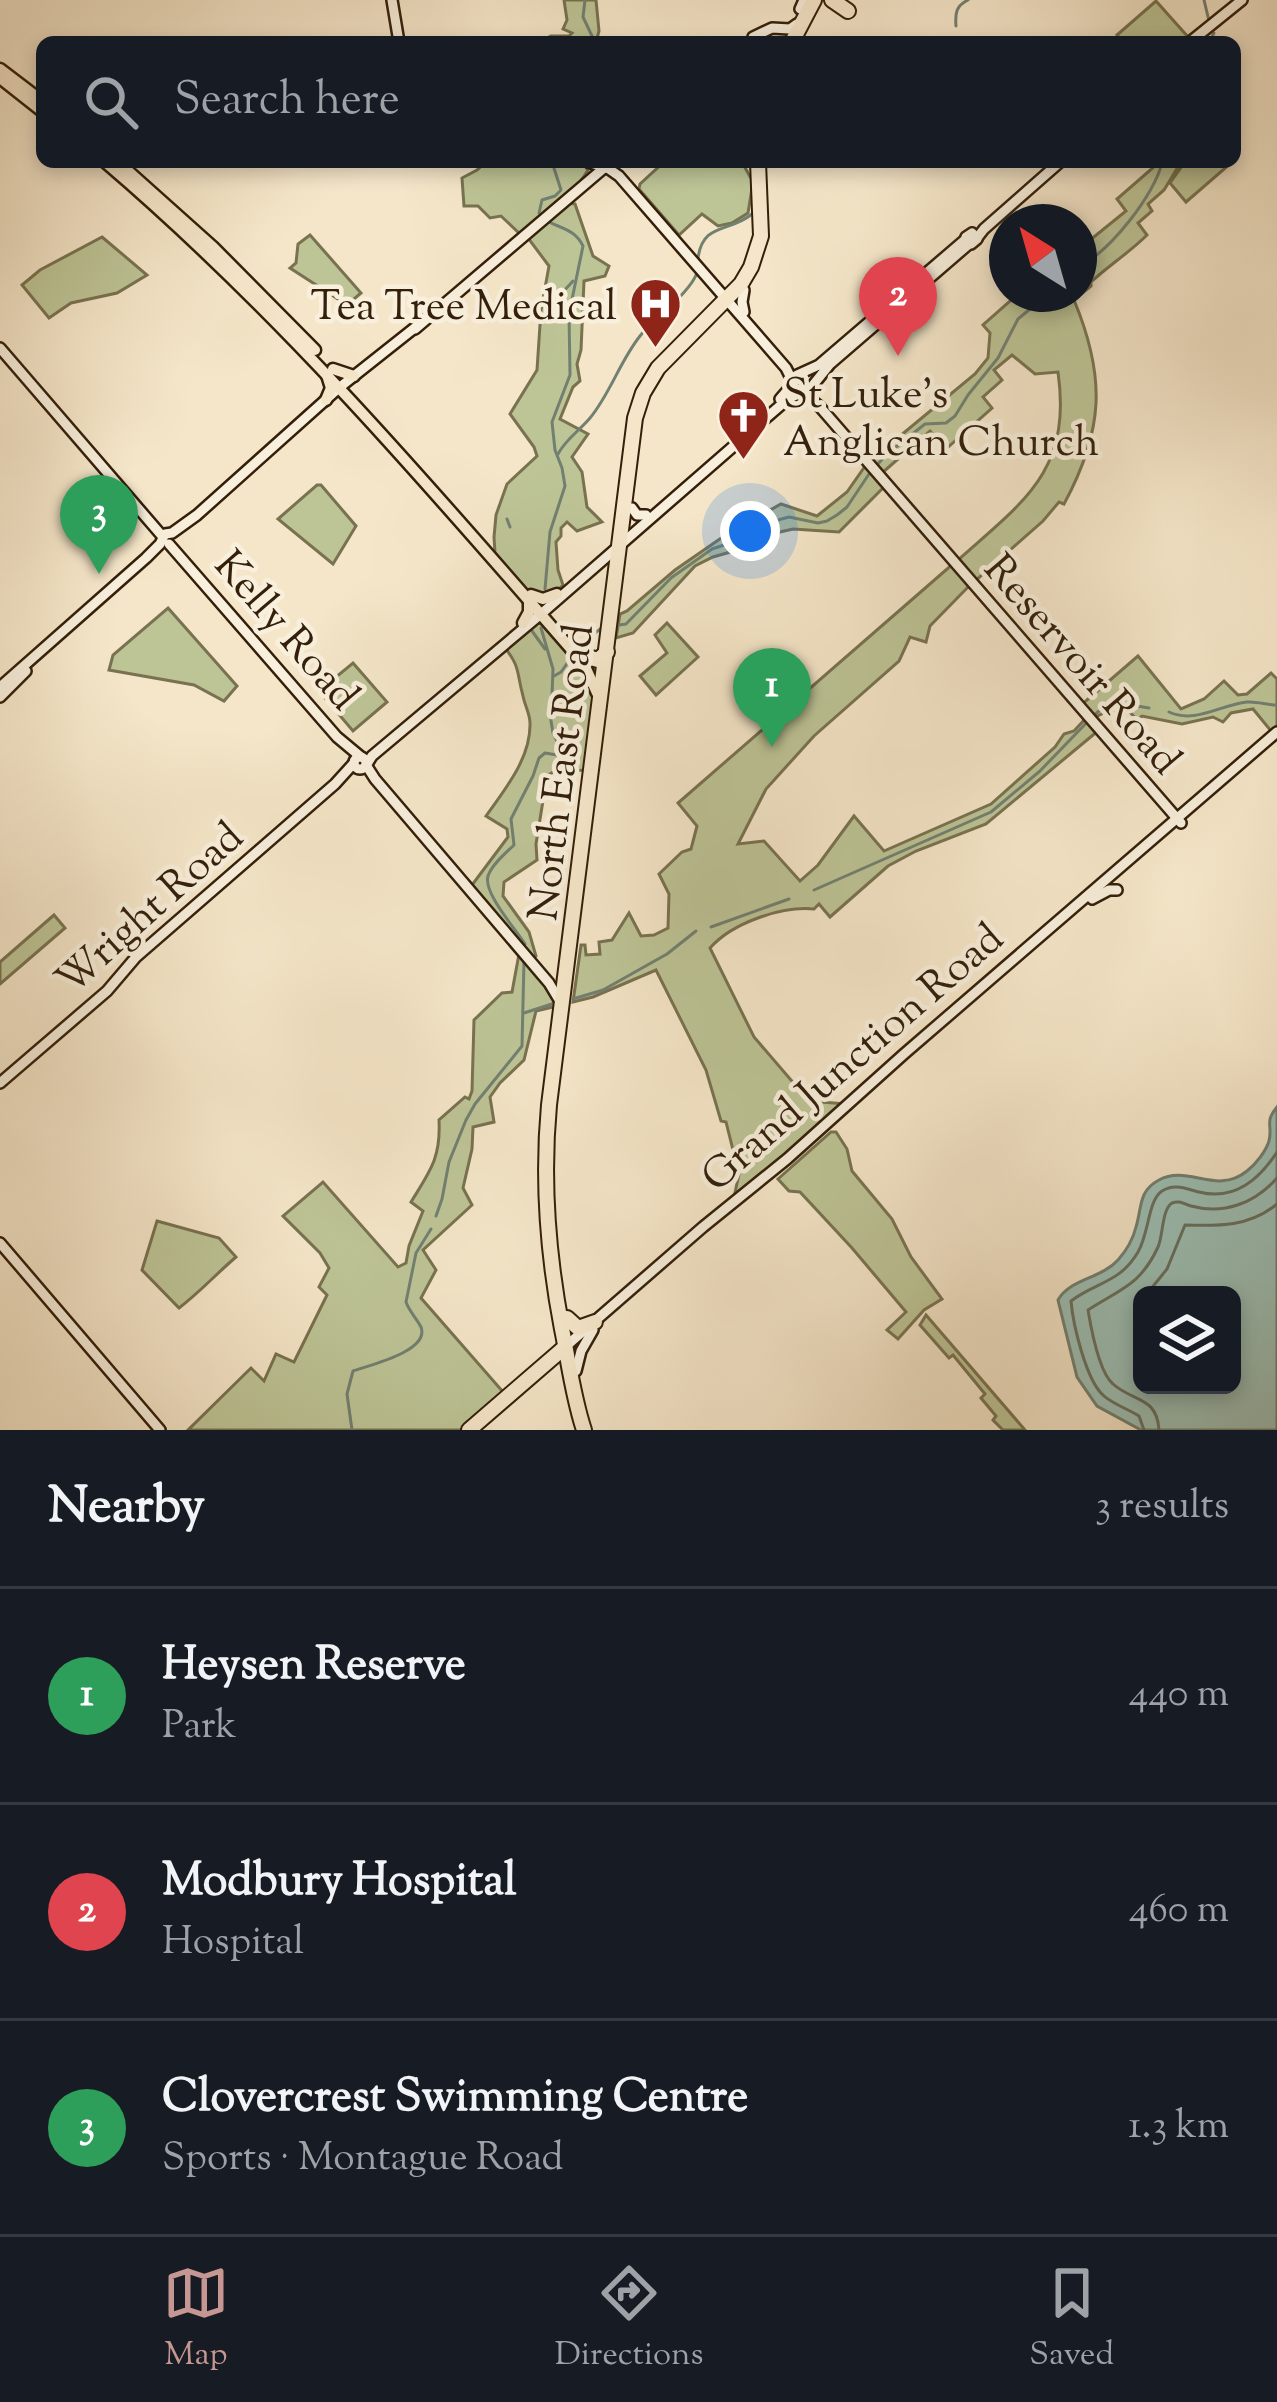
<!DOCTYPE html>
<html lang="en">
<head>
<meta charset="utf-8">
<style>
  body { margin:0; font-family:"Sorts Mill Goudy",serif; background:#242831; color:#f1f3f6 }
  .controls { position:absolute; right:36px; bottom:36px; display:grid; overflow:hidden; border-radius:18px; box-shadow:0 6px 18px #0003 }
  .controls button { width:108px; height:108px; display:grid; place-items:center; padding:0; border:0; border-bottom:3px solid #363941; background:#171b24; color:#f1f3f6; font:60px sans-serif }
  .compass { position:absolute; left:989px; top:204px; width:108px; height:108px; border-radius:50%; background:#171b24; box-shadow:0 6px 18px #0003; rotate:323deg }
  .you { position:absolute; left:750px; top:531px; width:42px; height:42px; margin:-30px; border:9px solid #fff; border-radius:50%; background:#1a73e8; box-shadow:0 0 0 18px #1a73e833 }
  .badge { display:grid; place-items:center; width:78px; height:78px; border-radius:50%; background:#c59692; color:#fff; font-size:39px; font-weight:700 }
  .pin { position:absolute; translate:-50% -99px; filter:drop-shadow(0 3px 6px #0008) }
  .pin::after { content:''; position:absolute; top:63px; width:42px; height:36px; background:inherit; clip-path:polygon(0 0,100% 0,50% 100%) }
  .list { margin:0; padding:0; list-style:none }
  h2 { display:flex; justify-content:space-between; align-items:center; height:156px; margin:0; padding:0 48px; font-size:51px }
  h2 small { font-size:39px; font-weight:400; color:#9ea1a6 }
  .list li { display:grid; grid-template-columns:78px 1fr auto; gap:36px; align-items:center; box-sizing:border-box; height:216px; padding:0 48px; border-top:3px solid #363941 }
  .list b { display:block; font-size:45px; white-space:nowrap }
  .list p { margin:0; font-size:39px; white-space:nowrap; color:#9ea1a6 }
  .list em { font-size:39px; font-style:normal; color:#9ea1a6 }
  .icon { flex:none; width:66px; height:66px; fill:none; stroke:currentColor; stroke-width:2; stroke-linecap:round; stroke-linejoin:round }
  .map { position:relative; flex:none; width:1277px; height:1430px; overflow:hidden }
  .search { position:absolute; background:#171b24; box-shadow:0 6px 18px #0003; left:36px; right:36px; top:36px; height:132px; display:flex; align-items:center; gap:30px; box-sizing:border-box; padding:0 42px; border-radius:18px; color:#9ea1a6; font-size:45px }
  .sheet { height:804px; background:#171b24 }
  nav { display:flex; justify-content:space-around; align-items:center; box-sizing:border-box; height:168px; border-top:3px solid #363941; background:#171b24; font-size:33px; color:#9ea1a6 }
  nav a { display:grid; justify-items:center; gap:6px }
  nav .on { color:#c59692 }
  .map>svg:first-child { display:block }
  .green { fill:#bdc496; stroke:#787250; stroke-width:3 }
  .water { fill:#9cc0b6; stroke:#728071; stroke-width:3; fill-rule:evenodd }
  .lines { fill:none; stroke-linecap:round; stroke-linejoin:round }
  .shore { stroke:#687060; stroke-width:3 }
  .stream { stroke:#728071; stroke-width:3 }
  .secondary-casing { stroke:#331f0a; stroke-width:14 }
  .primary-casing { stroke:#331f0a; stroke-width:15 }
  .highway-casing { stroke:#331f0a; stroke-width:18 }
  .secondary { stroke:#f8efdc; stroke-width:9 }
  .primary { stroke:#f5e6c9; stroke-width:10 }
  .highway { stroke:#f5e6c9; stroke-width:14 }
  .labels { text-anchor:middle; stroke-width:9; stroke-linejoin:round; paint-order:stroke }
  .poi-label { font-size:42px; fill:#331f0a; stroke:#f8efdc; text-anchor:end }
  .street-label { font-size:42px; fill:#331f0a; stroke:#f8efdc }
</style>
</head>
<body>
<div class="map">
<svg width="1277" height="1430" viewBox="0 0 1277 1430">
  <rect width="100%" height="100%" fill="#f5e6c9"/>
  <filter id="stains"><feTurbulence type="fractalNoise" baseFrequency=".00167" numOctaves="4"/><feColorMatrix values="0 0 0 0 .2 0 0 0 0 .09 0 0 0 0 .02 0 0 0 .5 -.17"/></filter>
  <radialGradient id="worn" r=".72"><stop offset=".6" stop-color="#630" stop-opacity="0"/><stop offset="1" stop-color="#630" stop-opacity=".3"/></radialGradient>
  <g class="green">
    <polygon points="564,0 596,0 599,31 596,42 538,42 551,36 569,36 572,33 563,29 567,20"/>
    <polygon points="1156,1 1189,38 1185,42 1123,42 1117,35"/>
    <path d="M486 162H567L585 166 588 170C574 195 542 215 520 234L501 216 490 218 478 206H464L462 178 477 170Z"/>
    <polygon points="664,162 742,162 753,182 748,213 732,223 718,226 702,214 679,235 639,189 640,184"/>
    <path d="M1154 162H1181L1164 190 1148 204 1152 211 1138 223 1147 235C1129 253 1109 265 1091 282V286L1074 300C1106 377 1104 430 1064 504L1059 502 1043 521 975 581 958 560C1024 501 1072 471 1058 372L1035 374 1012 355 994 370 1002 380 983 397 992 408 946 449 930 431 882 473 871 460 975 374 988 358 990 333 983 325 1018 294H1079V249L1126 211 1117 199 1155 166Z"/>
    <polygon points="1185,162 1229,162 1230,164 1186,202 1170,183"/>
    <polygon points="566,203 575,204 593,256 609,266 605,276 584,281 581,350 577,364 580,381 573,387 560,419 588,434 572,457 582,472 587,507 602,522 577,531 567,522 561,528 561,536 556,542 558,570 563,585 550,598 531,595 495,553 494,537 496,515 507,484 537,456 534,447 510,414 537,370 541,310 549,266 528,238"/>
    <polygon points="310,235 361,293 347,305 290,268 296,263 298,244"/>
    <polygon points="102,237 147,275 117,293 71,303 49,318 22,285 40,270"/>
    <polygon points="868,462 887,484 839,532 793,529 780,532 762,543 713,557 695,566 633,633 616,638 620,614 627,611 675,570 727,534 781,504 817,516 847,492"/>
    <polygon points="317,485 321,485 356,526 333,564 278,519"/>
    <path d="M954 563 971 584 930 626 926 642 910 637 899 661 814 736 766 789 738 844 764 841 800 881 818 865 854 816 884 851 991 804 1055 747 1064 734 1074 731 1087 717 1099 730 986 824 916 851 888 866 830 917 819 904 814 909C781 906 732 923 710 948L754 1037 809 1101 846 1104 733 1202 739 1174 726 1122 721 1121 706 1070 656 970 593 997 573 1002 581 945H585L586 955 600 954 599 942 612 940 629 913 641 936 654 935 668 928 669 894 659 874 682 852 691 849 697 826 678 803Z"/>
    <polygon points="168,608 237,686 224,701 194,685 109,670 113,655"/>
    <path d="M534 622 551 626 596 689 592 771 558 769 547 776 536 844 537 860 504 882 503 896 529 932 536 956 531 961 555 990 557 1006 536 1011 524 1060 500 1083 490 1097 494 1122 473 1127 472 1149 463 1188 472 1205 423 1250 436 1270 421 1298 504 1393 461 1430H188L251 1368 264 1381 276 1354 294 1362 327 1295 319 1287 329 1268 320 1253 283 1216 323 1182 398 1267 406 1263 409 1246 423 1211 411 1202C430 1171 441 1158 439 1120L465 1097 469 1099 472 1091 474 1020 502 993 512 992 519 954 469 889 508 837 507 829 486 816C505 789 531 758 530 723 530 714 525 706 523 696 516 670 521 668 503 645Z"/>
    <polygon points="667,623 698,657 656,695 640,676 667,653 655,635"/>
    <polygon points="1138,656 1181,709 1204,699 1224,681 1238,695 1247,694 1271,673 1277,679 1277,726 1271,731 1253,709 1231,713 1223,722 1213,717 1182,724 1142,716 1137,720 1128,710 1104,713 1093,718 1081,705"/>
    <polygon points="353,663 387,702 353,731 319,691"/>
    <polygon points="54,915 65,928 0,984 0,962"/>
    <polygon points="831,1132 836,1132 847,1149 852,1171 892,1219 911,1257 942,1299 924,1310 898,1339 887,1330 906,1312 852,1248 800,1192 789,1191 778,1179"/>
    <path d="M157 1221 219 1238 236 1257C215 1275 200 1292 179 1308L142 1270Z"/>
    <polygon points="926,1315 1025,1430 1003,1430 993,1420 996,1416 981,1398 985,1394 953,1355 949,1358 920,1325"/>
  </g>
  <path class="water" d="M1277 1107V1430H1141L1097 1406 1077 1377 1058 1300C1071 1278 1101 1279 1118 1260 1126 1251 1133 1239 1136 1227 1142 1208 1138 1191 1159 1180 1188 1164 1216 1196 1247 1171 1256 1164 1266 1151 1269 1141 1273 1124 1264 1123 1277 1107ZM1142 1295H1232V1385H1142Z"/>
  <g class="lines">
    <g class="shore">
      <path d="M1146 1295 1167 1269 1185 1225C1219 1226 1249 1227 1277 1204"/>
      <path d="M1144 1430 1139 1416C1128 1409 1113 1404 1104 1396 1086 1381 1073 1324 1071 1301 1096 1282 1120 1283 1138 1252 1149 1234 1148 1200 1162 1191 1175 1183 1186 1189 1199 1192 1234 1201 1259 1180 1277 1152"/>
      <path d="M1159 1430C1157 1396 1133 1402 1113 1384 1099 1372 1091 1328 1088 1310 1120 1289 1140 1286 1158 1247 1163 1236 1162 1209 1172 1203 1180 1200 1184 1204 1191 1206 1224 1215 1255 1203 1277 1178"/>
    </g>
    <g class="stream">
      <polyline points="585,0 583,17 592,36 589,42"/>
      <polyline points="1204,0 1209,21"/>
      <path d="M956 26C955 13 956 6 968 0"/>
      <polyline points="957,42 957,39"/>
      <polyline points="1209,42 1214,33"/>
      <polyline points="539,213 542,200 555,196 561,190 552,162"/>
      <path d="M698 258C703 222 729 233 752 214"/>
      <path d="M1079 266C1109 253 1156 193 1162 162"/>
      <polyline points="562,293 573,281"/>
      <path d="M558 454C566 439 579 431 590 418 610 394 620 361 640 336 655 317 689 294 697 273"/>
      <polyline points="507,519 510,527"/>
      <path d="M545 589 550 532 565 486 562 468 555 450 552 422 570 375 569 314 583 246C575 230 563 229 549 222"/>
      <polyline points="612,626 626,624 671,578 712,549 754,535 778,520 789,517 818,523 827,521 837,515 847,507 869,474 886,455 925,424 946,423 955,416 968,395 998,358 1018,319 1048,294"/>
      <polyline points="532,631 545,649"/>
      <polyline points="583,642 603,627"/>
      <polyline points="554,676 561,672 571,658"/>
      <polyline points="1125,704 1149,708"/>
      <path d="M1169 712C1195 724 1220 705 1247 702 1257 701 1267 705 1277 705"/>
      <polyline points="814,890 991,812 1040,771 1094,715 1108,704"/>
      <polyline points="711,927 789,899"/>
      <path d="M525 944C515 928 483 893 488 876 492 864 506 853 514 845L511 819 533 776 539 758 545 753 557 755 561 749 553 733 551 721 553 669 541 628"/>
      <polyline points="573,999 603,990 667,954 696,931"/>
      <polyline points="524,1013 555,1003"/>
      <polyline points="436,1216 442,1199 449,1162 466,1120 475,1104 522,1046 524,961"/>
      <path d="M352 1430 347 1394 353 1371C370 1365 430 1351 421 1327 417 1319 409 1311 406 1302L416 1253 431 1229"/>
    </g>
    <defs>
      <g id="secondary">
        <polyline points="392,0 399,42"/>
        <polyline points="800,9 804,0"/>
        <polyline points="753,37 772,28 790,29 797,24"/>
        <polyline points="1190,42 1242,0"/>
        <polyline points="588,162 609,169 619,176 786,368 793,382"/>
        <polygon points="972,233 977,239 971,244 966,237"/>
        <polyline points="977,238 984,229 1060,162"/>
        <polyline points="966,239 819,365 797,375 793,382 795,389 801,393 809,390 830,364 969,244"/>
        <polyline points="744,312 742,302 744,290"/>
        <polyline points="415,329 611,162"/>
        <polyline points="0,348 163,537"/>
        <polyline points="803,393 820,407 1181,823"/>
        <polyline points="780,399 793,384"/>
        <polyline points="632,508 637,515 646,515"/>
        <polyline points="169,544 337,737 361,757"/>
        <polyline points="0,687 146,558 160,544 165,534 172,533 197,515 340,387 417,326"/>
        <polyline points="0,697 26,671"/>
        <circle cx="360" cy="763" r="6"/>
        <polyline points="367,764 372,756 541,614 759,424 789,398 801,393"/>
        <polyline points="366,765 375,779 549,983 561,1003"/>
        <polyline points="1092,899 1109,890 1117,890"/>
        <polyline points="0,1083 107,991 136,957 335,784 354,763"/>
        <polyline points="0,1243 160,1430"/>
        <polyline points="565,1347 703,1227 787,1159 904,1054 1277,732"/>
        <polyline points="576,1371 581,1351 593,1330"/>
      </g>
      <g id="primary">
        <polyline points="0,69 42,101"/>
        <polyline points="0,78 42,111"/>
        <path d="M105 162C282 313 432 489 584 664L597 693"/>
        <polyline points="118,162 213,247 315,350"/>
        <polyline points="333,369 354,376"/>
        <polyline points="326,400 331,388 327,375"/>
        <polyline points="531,595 543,599 557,594"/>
        <polyline points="523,623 529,612 529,602"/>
      </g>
      <g id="highway">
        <polyline points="832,0 848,11"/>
        <polyline points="792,42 814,0"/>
        <polyline points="584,656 598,660 607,652"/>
        <polyline points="567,1318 578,1328 595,1322"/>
        <polyline points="469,1430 565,1347"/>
        <path d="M584 1430C573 1397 569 1363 562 1329 548 1256 542 1180 549 1105L635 418 643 393 658 368 741 284 751 267 761 236 758 162"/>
      </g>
    </defs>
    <use href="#secondary" class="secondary-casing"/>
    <use href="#primary" class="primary-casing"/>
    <use href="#highway" class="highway-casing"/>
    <use href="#secondary" class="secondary"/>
    <use href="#primary" class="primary"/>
    <use href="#highway" class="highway"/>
  </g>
  <defs>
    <symbol id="hospital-pin" viewBox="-11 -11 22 30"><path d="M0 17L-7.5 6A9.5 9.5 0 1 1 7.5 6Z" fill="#8f2418" stroke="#f8efdc"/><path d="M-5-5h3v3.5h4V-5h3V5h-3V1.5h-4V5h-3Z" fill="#fff"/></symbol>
    <symbol id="church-pin" viewBox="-11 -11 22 30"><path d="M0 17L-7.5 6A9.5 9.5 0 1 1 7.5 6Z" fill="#8f2418" stroke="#f8efdc"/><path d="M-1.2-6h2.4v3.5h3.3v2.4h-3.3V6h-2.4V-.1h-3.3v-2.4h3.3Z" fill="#fff"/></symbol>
  </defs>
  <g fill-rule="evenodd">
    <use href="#hospital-pin" x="626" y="274" width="59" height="81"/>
    <use href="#church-pin" x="714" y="386" width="59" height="81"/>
  </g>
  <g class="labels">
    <g class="poi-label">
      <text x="617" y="319">Tea Tree Medical</text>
      <text x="783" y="407" text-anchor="start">St Luke's<tspan x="783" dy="48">Anglican Church</tspan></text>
    </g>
    <g class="street-label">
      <text transform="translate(288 629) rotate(49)" y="15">Kelly Road</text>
      <text transform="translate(1084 663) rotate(49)" y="15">Reservoir Road</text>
      <text transform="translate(559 772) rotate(-83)" y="15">North East Road</text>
      <text transform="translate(148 907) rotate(-42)" y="15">Wright Road</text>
      <text transform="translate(851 1056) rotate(-41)" y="15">Grand Junction Road</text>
    </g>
  </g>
  <rect width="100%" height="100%" filter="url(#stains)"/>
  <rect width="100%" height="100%" fill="url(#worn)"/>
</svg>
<div class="controls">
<button><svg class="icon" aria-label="layers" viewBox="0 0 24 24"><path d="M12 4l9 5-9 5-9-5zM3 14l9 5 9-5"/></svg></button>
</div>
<svg class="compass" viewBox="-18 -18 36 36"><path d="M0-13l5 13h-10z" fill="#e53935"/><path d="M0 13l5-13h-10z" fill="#9ea1a6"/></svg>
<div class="you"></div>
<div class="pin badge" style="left:772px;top:747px;background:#2e9e5b">1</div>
<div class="pin badge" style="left:898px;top:356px;background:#e0444e">2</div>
<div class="pin badge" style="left:99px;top:574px;background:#2e9e5b">3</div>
<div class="search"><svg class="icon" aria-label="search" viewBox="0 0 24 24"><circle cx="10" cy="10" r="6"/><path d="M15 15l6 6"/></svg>Search here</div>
</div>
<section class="sheet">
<h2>Nearby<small>3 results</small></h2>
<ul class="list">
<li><span class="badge" style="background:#2e9e5b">1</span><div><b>Heysen Reserve</b><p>Park</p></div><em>440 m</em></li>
<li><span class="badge" style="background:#e0444e">2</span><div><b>Modbury Hospital</b><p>Hospital</p></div><em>460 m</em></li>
<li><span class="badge" style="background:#2e9e5b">3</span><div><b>Clovercrest Swimming Centre</b><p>Sports · Montague Road</p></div><em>1.3 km</em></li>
</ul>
</section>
<nav>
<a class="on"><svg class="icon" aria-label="map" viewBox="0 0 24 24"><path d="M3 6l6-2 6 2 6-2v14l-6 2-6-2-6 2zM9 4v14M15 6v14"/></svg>Map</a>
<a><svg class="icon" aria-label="directions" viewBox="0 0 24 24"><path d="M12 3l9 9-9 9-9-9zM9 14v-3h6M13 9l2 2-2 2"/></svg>Directions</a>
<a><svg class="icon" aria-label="saved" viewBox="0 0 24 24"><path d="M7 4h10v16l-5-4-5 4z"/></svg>Saved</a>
</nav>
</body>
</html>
